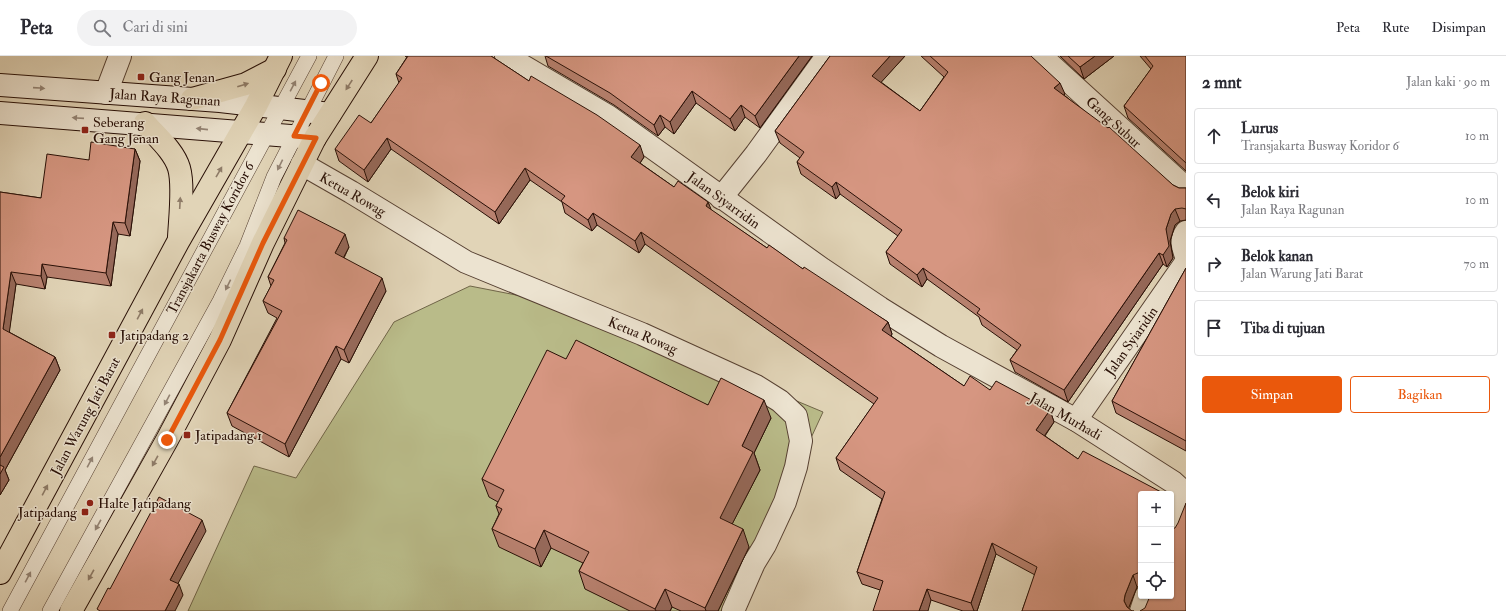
<!DOCTYPE html>
<html lang="id">
<head>
<meta charset="utf-8">
<style>
  body { margin:0; font-family:"IM FELL Double Pica",serif; background:#f2f2f3; color:#2b2b33 }
  .controls { position:absolute; right:12px; bottom:12px; display:grid; overflow:hidden; border-radius:4px; box-shadow:0 1px 3px #0004 }
  .controls button { width:36px; height:36px; display:grid; place-items:center; padding:0; border:0; border-bottom:1px solid #e1e1e2; background:#fff; color:#2b2b33; font:20px sans-serif }
  .stop { position:absolute; width:12px; height:12px; margin:-9px; border:3px solid #ea580c; border-radius:50%; background:#fff }
  .stop.end { background:#ea580c; border-color:#fff; box-shadow:0 1px 4px #0008 }
  .list { margin:0; padding:0; list-style:none }
  h2 { display:flex; justify-content:space-between; align-items:center; height:52px; margin:0; padding:0 16px; font-size:17px }
  h2 small { font-size:13px; font-weight:400; color:#7c7c81 }
  .list li { display:grid; grid-template-columns:26px 1fr auto; gap:12px; align-items:center; box-sizing:border-box; height:56px; margin:0 8px 8px; padding:0 8px; border:1px solid #e1e1e2; border-radius:4px }
  .list b { display:block; font-size:15px; white-space:nowrap }
  .list p { margin:0; font-size:13px; white-space:nowrap; color:#7c7c81 }
  .list em { font-size:13px; font-style:normal; color:#7c7c81 }
  .actions { display:flex; gap:8px; padding:12px 16px }
  .actions a { flex:1; padding:9px 0; border:1px solid #ea580c; border-radius:4px; text-align:center; font-size:14px; color:#ea580c }
  .actions .main { background:#ea580c; color:#fff }
  .icon { flex:none; width:22px; height:22px; fill:none; stroke:currentColor; stroke-width:2; stroke-linecap:round; stroke-linejoin:round }
  .map { position:relative; flex:none; width:1186px; height:555px; overflow:hidden }
  header { display:flex; align-items:center; gap:24px; box-sizing:border-box; height:56px; padding:0 20px; background:#fff; border-bottom:1px solid #e1e1e2 }
  header strong { font-size:19px }
  nav { display:flex; gap:22px; margin-inline-start:auto; font-size:14px }
  .search { width:280px; height:36px; background:#f2f2f3; display:flex; align-items:center; gap:10px; box-sizing:border-box; padding:0 14px; border-radius:22px; color:#7c7c81; font-size:15px }
  main { display:flex }
  aside { flex:1; background:#fff }
  .map>svg:first-child { display:block }
  .grass { fill:#b9bb89; stroke:#706548 }
  .lines { fill:none; stroke-linecap:round; stroke-linejoin:round }
  .lane-casing { stroke:#564032; stroke-width:16 }
  .street-casing { stroke:#564032; stroke-width:24 }
  .secondary-casing { stroke:#280f06; stroke-width:24 }
  .primary-casing { stroke:#280f06; stroke-width:24 }
  .lane { stroke:#ece3d0; stroke-width:15 }
  .street { stroke:#ece3d0; stroke-width:22 }
  .secondary { stroke:#ece3d0; stroke-width:22 }
  .primary { stroke:#e1d4b7; stroke-width:22 }
  .wall { fill:#b8816f; stroke:#280f06 }
  .shaded-wall { fill:#96695a; stroke:#280f06 }
  .building { fill:#d69681; stroke:#280f06 }
  .oneway { fill:#8e7b67 }
  .oneway2 { fill:#948475 }
  .route { stroke:#ea580c; stroke-width:5 }
  .poi-dot { fill:#8f2418; stroke:#ece3d0; stroke-width:1.5 }
  .labels { text-anchor:middle; stroke-width:3; stroke-linejoin:round; paint-order:stroke }
  .poi-label { font-size:14px; fill:#280f06; stroke:#ece3d0; text-anchor:start }
  .street-label { font-size:14px; fill:#280f06; stroke:#ece3d0 }
</style>
</head>
<body>
<header>
<strong>Peta</strong>
<div class="search"><svg class="icon" aria-label="search" viewBox="0 0 24 24"><circle cx="10" cy="10" r="6"/><path d="M15 15l6 6"/></svg>Cari di sini</div>
<nav><a>Peta</a><a>Rute</a><a>Disimpan</a></nav>
</header>
<main>
<div class="map">
<svg width="1186" height="555" viewBox="0 0 1186 555">
  <rect width="100%" height="100%" fill="#e1d4b7"/>
  <filter id="stains"><feTurbulence type="fractalNoise" baseFrequency=".005" numOctaves="4"/><feColorMatrix values="0 0 0 0 .2 0 0 0 0 .09 0 0 0 0 .02 0 0 0 .5 -.17"/></filter>
  <radialGradient id="worn" r=".72"><stop offset=".6" stop-color="#630" stop-opacity="0"/><stop offset="1" stop-color="#630" stop-opacity=".3"/></radialGradient>
  <polygon class="grass" points="470,230 567,249 823,356 731,555 188,555 254,410 296,422 394,266"/>
  <g class="lines">
    <defs>
      <g id="lane">
        <polyline points="10,555 309,0"/>
        <polyline points="50,555 220,245 247,190 274,121 336,0"/>
      </g>
      <g id="street">
        <polyline points="506,0 608,60 822,213 880,252 941,290 1076,364 1173,426 1186,438"/>
        <polyline points="1041,0 1186,132"/>
        <polyline points="106,37 120,0"/>
        <polyline points="302,108 351,136 466,206 642,278 756,330 780,345 796,360 801,385 796,411 785,446 765,489 754,507 733,555"/>
        <polyline points="721,142 756,98 827,0"/>
        <path d="M1186 176C1180 184 1183 192 1186 200"/>
        <polyline points="1076,364 1186,206"/>
        <polyline points="1171,474 1186,438"/>
        <polyline points="1141,555 1146,540"/>
      </g>
      <g id="secondary">
        <polyline points="0,29 220,45 330,58"/>
        <polyline points="0,57 315,82"/>
      </g>
      <g id="primary">
        <polyline points="192,43 246,28 275,13"/>
        <path d="M145 67C156 80 174 95 179 112 184 129 180 162 179 181"/>
        <polyline points="0,517 178,186 256,50 281,0"/>
        <polyline points="71,555 167,384 220,284 263,187 315,82 367,0"/>
      </g>
    </defs>
    <use href="#lane" class="lane-casing"/>
    <use href="#street" class="street-casing"/>
    <use href="#secondary" class="secondary-casing"/>
    <use href="#primary" class="primary-casing"/>
    <use href="#lane" class="lane"/>
    <use href="#street" class="street"/>
    <use href="#secondary" class="secondary"/>
    <use href="#primary" class="primary"/>
  </g>
  <g class="wall">
    <polygon points="405,0 491,0 644,101 640,107 674,131 708,146 711,154 767,192 803,213 888,266 892,278 891,280 964,330 990,334 1050,354 1054,366 1045,380 1078,403 1163,437 1164,438 1141,438 1141,529 1137,531 1129,551 1022,555 1035,519 996,498 977,555 963,555 931,544 880,534 862,528 857,516 882,443 840,414 836,402 874,348 645,188 639,197 597,169 592,175 565,157 562,146 530,124 499,168 391,93 368,126 339,105 335,93 371,67 399,27 396,18 407,1"/>
    <polygon points="545,0 812,0 760,72 745,61 735,75 696,47 674,78 665,71 658,80 614,49 548,10"/>
    <polygon points="830,0 905,0 881,26 920,55 944,21 921,0 1031,0 1065,38 1064,39 1173,129 1179,132 1186,132 1186,164 1180,165 1175,169 1170,185 1173,202 1167,211 1163,208 1068,346 1015,316 1010,304 1017,294 982,269 979,261 927,223 922,231 890,208 886,196 898,180 840,138 836,143 801,118 797,106 800,102 780,87 775,75"/>
    <polygon points="1060,0 1114,0 1084,23"/>
    <polygon points="1140,0 1186,0 1186,115 1128,62 1124,50 1151,13"/>
    <polygon points="135,93 140,105 130,180 118,178 111,230 47,221 45,233 16,228 9,276 55,301 60,314 5,414 9,424 0,439 0,136 41,142 89,104"/>
    <polygon points="284,182 349,191 344,202 386,235 349,307 341,303 289,401 232,370 227,357 277,262 268,257 263,245 271,230 268,221 285,187"/>
    <polygon points="1186,212 1186,395 1116,357 1112,345"/>
    <polygon points="566,303 708,349 771,362 754,397 760,414 732,468 749,491 718,555 681,555 672,551 670,555 630,555 585,533 579,515 583,507 551,492 541,511 499,491 492,473 499,458 496,450 498,446 489,441 482,423"/>
  </g>
  <g class="shaded-wall">
    <polygon points="799,0 812,0 760,72 755,60"/>
    <polygon points="890,0 905,0 876,32 872,20"/>
    <polygon points="1095,0 1114,0 1084,23 1080,11"/>
    <polygon points="1060,27 1065,38 1058,43 1054,32"/>
    <polygon points="692,35 696,47 674,78 670,66"/>
    <polygon points="741,49 745,61 735,75 730,63"/>
    <polygon points="660,59 665,71 658,80 654,69"/>
    <polygon points="387,82 391,93 368,126 364,114"/>
    <polygon points="640,89 644,101 636,113 631,101"/>
    <polygon points="135,93 140,105 130,180 125,167"/>
    <polygon points="525,112 530,124 499,168 495,156"/>
    <polygon points="836,126 840,138 836,143 832,131"/>
    <polygon points="708,146 713,158 706,150"/>
    <polygon points="1175,153 1180,165 1175,169 1170,185 1173,202 1167,211 1163,199 1166,173 1171,158"/>
    <polygon points="593,157 597,169 592,175 588,164"/>
    <polygon points="113,166 118,178 111,230 106,217"/>
    <polygon points="641,176 645,188 639,197 635,185"/>
    <polygon points="345,178 349,191 339,210 335,197"/>
    <polygon points="1159,197 1163,208 1068,346 1064,334"/>
    <polygon points="42,208 47,221 45,233 41,220"/>
    <polygon points="923,212 927,223 922,231 917,219"/>
    <polygon points="11,216 16,228 8,286 3,273"/>
    <polygon points="382,222 386,235 349,307 344,294"/>
    <polygon points="888,266 892,278 887,286 882,274"/>
    <polygon points="336,290 341,303 289,401 285,388"/>
    <polygon points="55,301 60,314 5,414 9,424 0,439 0,401"/>
    <polygon points="764,344 771,362 754,397 760,414 726,480 720,462 742,390"/>
    <polygon points="1050,354 1054,366 1040,386 1036,374"/>
    <polygon points="202,464 206,475 174,535 170,524"/>
    <polygon points="743,473 749,491 718,555 706,555 705,552"/>
    <polygon points="544,474 551,492 541,511 535,493"/>
    <polygon points="992,487 996,498 977,555 974,555 971,547"/>
    <polygon points="1133,519 1137,531 1129,551 1129,555 1124,545 1125,539"/>
    <polygon points="179,528 183,539 175,555 165,555"/>
    <polygon points="665,533 672,551 670,555 656,555 655,553"/>
    <polygon points="927,533 931,544 928,555 919,555"/>
  </g>
  <g class="building">
    <polygon points="408,0 491,0 529,25 531,20 597,59 640,89 631,101 674,131 678,125 708,146 706,150 767,192 769,189 803,213 804,211 888,266 882,274 964,330 970,320 990,334 996,325 1050,354 1036,374 1078,403 1083,395 1163,437 1163,438 1141,438 1141,516 1140,516 1133,519 1125,539 1124,545 1127,551 1132,555 1134,555 1022,555 1037,511 992,487 971,547 927,533 919,555 873,555 883,525 857,516 885,436 836,402 878,342 641,176 635,185 593,157 588,164 561,145 565,140 525,112 495,156 387,82 364,114 335,93 359,59 371,67 402,22 396,18"/>
    <polygon points="546,0 799,0 755,60 741,49 730,63 692,35 670,66 660,59 654,69 610,37"/>
    <polygon points="830,0 890,0 872,20 920,55 948,16 930,0 1031,0 1060,27 1054,32 1108,72 1109,71 1173,129 1179,132 1186,132 1186,153 1182,152 1175,153 1171,158 1166,173 1169,190 1163,199 1159,197 1064,334 1010,304 1021,289 977,257 980,253 923,212 917,219 886,196 902,174 836,126 832,131 797,106 804,96 775,75"/>
    <polygon points="1068,0 1095,0 1080,11"/>
    <polygon points="1145,0 1186,0 1186,107 1124,50 1153,10"/>
    <polygon points="91,86 135,93 125,167 113,166 106,217 42,208 41,220 11,216 3,273 55,301 0,401 0,136 41,142 47,98 89,104"/>
    <polygon points="298,154 345,178 335,197 382,222 344,294 336,290 285,388 227,357 282,255 263,245 274,224 268,221 287,184 284,182"/>
    <polygon points="1186,212 1186,385 1112,345"/>
    <polygon points="576,284 708,349 721,322 764,344 742,390 753,396 720,462 743,473 705,552 665,533 655,553 579,515 589,496 544,474 535,493 492,473 502,453 496,450 504,434 482,423 547,294 566,303"/>
    <polygon points="0,409 4,411 0,418"/>
    <polygon points="159,441 202,464 170,524 179,528 165,555 100,555 97,553 108,532 110,533"/>
    <polygon points="1186,447 1186,555 1140,555 1145,552 1150,540 1171,540 1171,473 1175,472 1178,467"/>
  </g>
  <defs><path id="oneway-solid" d="M-6-.8H1V-3.2L6.5 0L1 3.2V.8H-6Z"/></defs>
  <g class="oneway">
    <use href="#oneway-solid" transform="translate(243 29) rotate(-17)"/>
    <use href="#oneway-solid" transform="translate(349 29) rotate(123)"/>
    <use href="#oneway-solid" transform="translate(219 116) rotate(-60)"/>
    <use href="#oneway-solid" transform="translate(180 147) rotate(-87)"/>
    <use href="#oneway-solid" transform="translate(140 258) rotate(-62)"/>
    <use href="#oneway-solid" transform="translate(155 405) rotate(119)"/>
    <use href="#oneway-solid" transform="translate(45 434) rotate(-62)"/>
    <use href="#oneway-solid" transform="translate(91 519) rotate(119)"/>
  </g>
  <g class="oneway2">
    <use href="#oneway-solid" transform="translate(293 30) rotate(-62)"/>
    <use href="#oneway-solid" transform="translate(39 32) rotate(4)"/>
    <use href="#oneway-solid" transform="translate(78 62) rotate(-176)"/>
    <use href="#oneway-solid" transform="translate(202 73) rotate(-174)"/>
    <use href="#oneway-solid" transform="translate(280 109) rotate(116)"/>
    <use href="#oneway-solid" transform="translate(228 229) rotate(116)"/>
    <use href="#oneway-solid" transform="translate(167 344) rotate(118)"/>
    <use href="#oneway-solid" transform="translate(90 406) rotate(-62)"/>
    <use href="#oneway-solid" transform="translate(98 469) rotate(119)"/>
    <use href="#oneway-solid" transform="translate(28 521) rotate(-62)"/>
  </g>
  <g class="lines">
    <polyline class="route" points="167,384 220,284 263,187 316,82 294,80 321,27"/>
  </g>
  <g class="poi-dot">
    <rect x="137" y="17" width="8" height="8" rx="2"/>
    <rect x="81" y="70" width="8" height="8" rx="2"/>
    <rect x="108" y="275" width="8" height="8" rx="2"/>
    <rect x="183" y="375" width="8" height="8" rx="2"/>
    <circle cx="90" cy="447" r="4"/>
    <rect x="81" y="452" width="8" height="8" rx="2"/>
  </g>
  <g class="labels">
    <g class="poi-label">
      <text x="149" y="26">Gang Jenan</text>
      <text x="93" y="71">Seberang<tspan x="93" dy="16">Gang Jenan</tspan></text>
      <text x="120" y="284">Jatipadang 2</text>
      <text x="195" y="384">Jatipadang 1</text>
      <text x="98" y="452">Halte Jatipadang</text>
      <text x="77" y="461" text-anchor="end">Jatipadang</text>
    </g>
    <g class="street-label">
      <text transform="translate(165 41) rotate(4)" y="5">Jalan Raya Ragunan</text>
      <text transform="translate(1114 66) rotate(42)" y="5">Gang Subur</text>
      <text transform="translate(353 138) rotate(30)" y="5">Ketua Rowag</text>
      <text transform="translate(724 144) rotate(36)" y="5">Jalan Siyarridin</text>
      <text transform="translate(210 182) rotate(-62)" y="5">Transjakarta Busway Koridor 6</text>
      <text transform="translate(643 279) rotate(23)" y="5">Ketua Rowag</text>
      <text transform="translate(1131 285) rotate(-55)" y="5">Jalan Syiaridin</text>
      <text transform="translate(85 360) rotate(-62)" y="5">Jalan Warung Jati Barat</text>
      <text transform="translate(1066 360) rotate(30)" y="5">Jalan Murhadi</text>
    </g>
  </g>
  <rect width="100%" height="100%" filter="url(#stains)"/>
  <rect width="100%" height="100%" fill="url(#worn)"/>
</svg>
<div class="controls">
<button>+</button>
<button>−</button>
<button><svg class="icon" aria-label="locate" viewBox="0 0 24 24"><circle cx="12" cy="12" r="6"/><path d="M12 2v4M12 18v4M2 12h4M18 12h4"/></svg></button>
</div>
<div class="stop" style="left:321px;top:27px"></div>
<div class="stop end" style="left:167px;top:384px"></div>
</div>
<aside>
<h2>2 mnt<small>Jalan kaki · 90 m</small></h2>
<ul class="list">
<li><svg class="icon" aria-label="ahead" viewBox="0 0 24 24"><path d="M12 20V5M6 11l6-6 6 6"/></svg><div><b>Lurus</b><p>Transjakarta Busway Koridor 6</p></div><em>10 m</em></li>
<li><svg class="icon" aria-label="left" viewBox="0 0 24 24"><path d="M17 20v-9H6M10 6l-5 5 5 5"/></svg><div><b>Belok kiri</b><p>Jalan Raya Ragunan</p></div><em>10 m</em></li>
<li><svg class="icon" aria-label="right" viewBox="0 0 24 24"><path d="M7 20v-9h11M14 6l5 5-5 5"/></svg><div><b>Belok kanan</b><p>Jalan Warung Jati Barat</p></div><em>70 m</em></li>
<li><svg class="icon" aria-label="arrive" viewBox="0 0 24 24"><path d="M6 21V4h12l-3 4 3 4H6"/></svg><div><b>Tiba di tujuan</b></div></li>
</ul>
<div class="actions"><a class="main">Simpan</a><a>Bagikan</a></div>
</aside>
</main>
</body>
</html>
